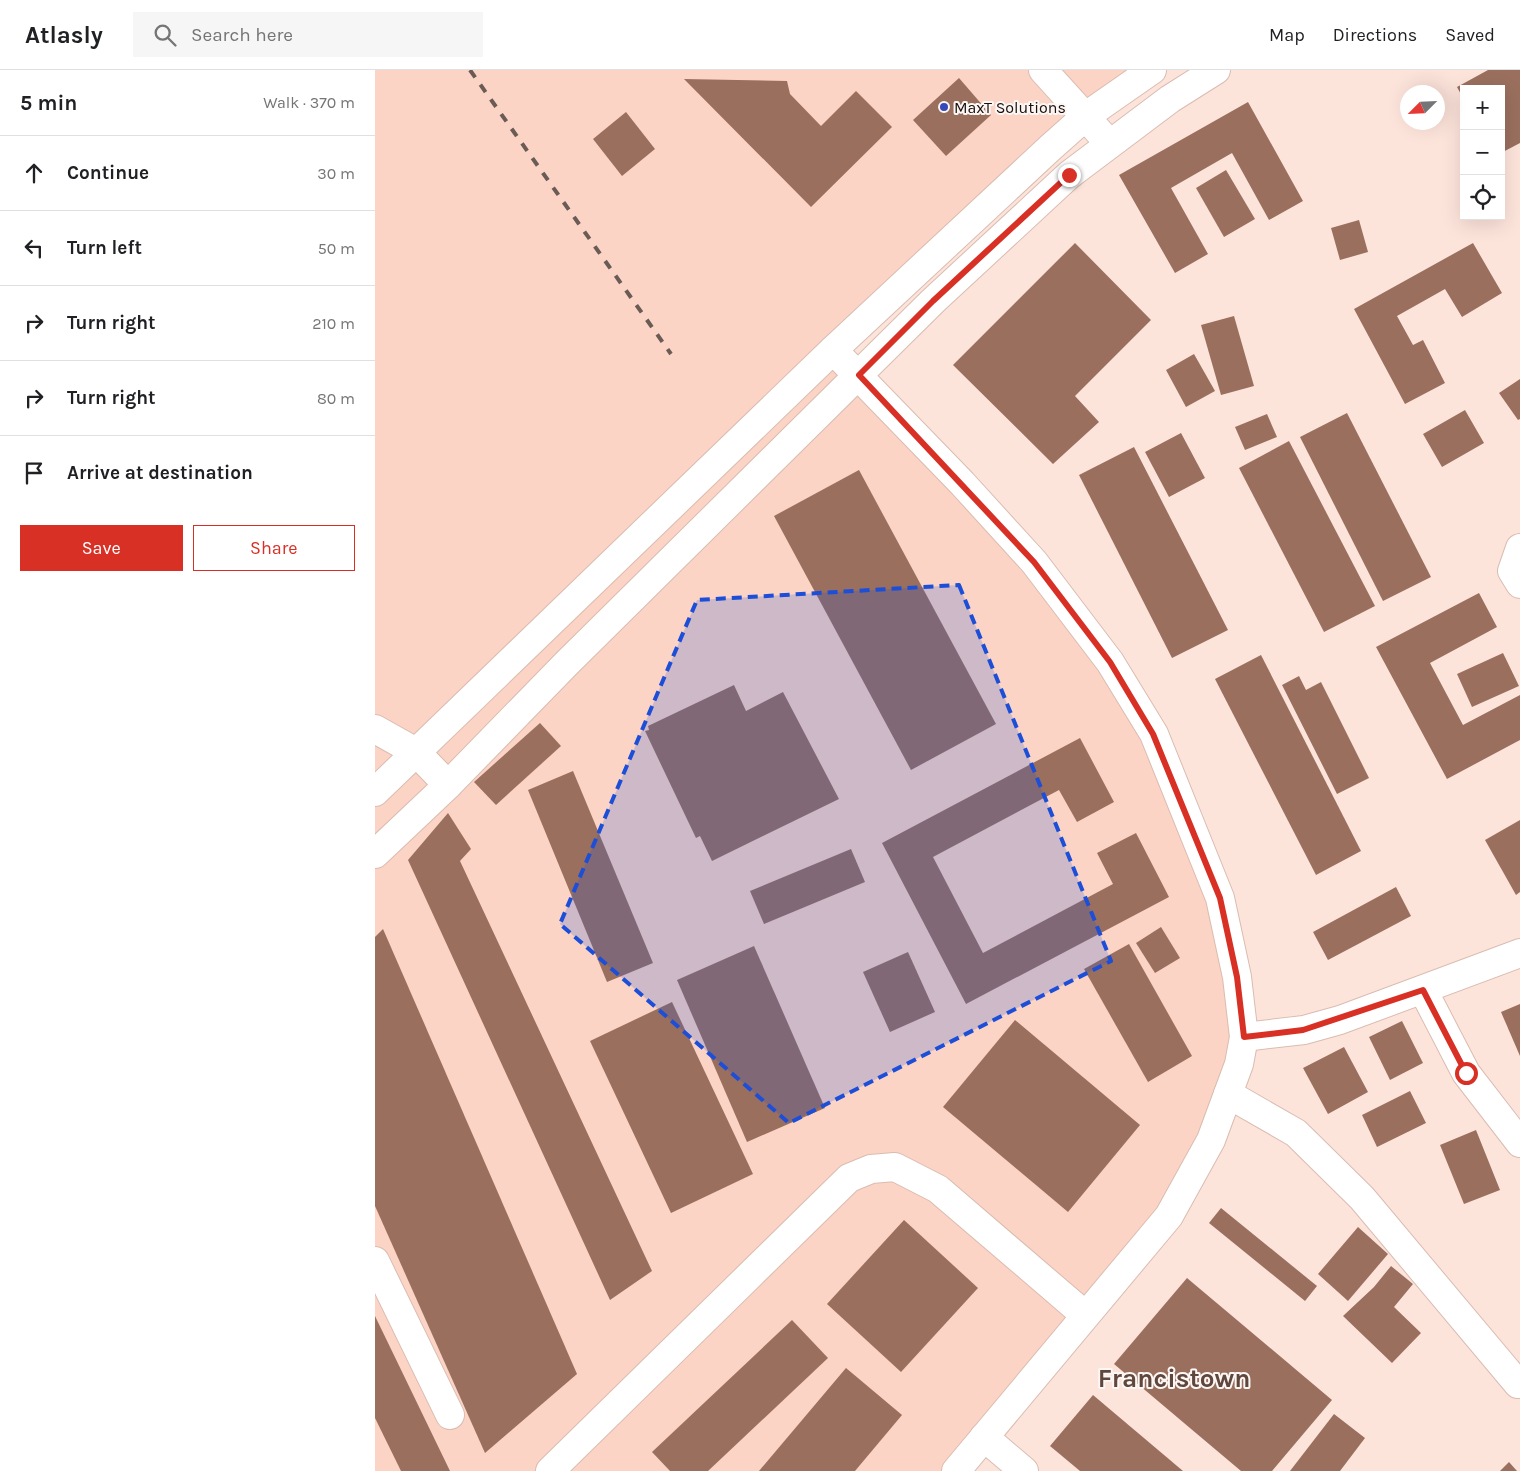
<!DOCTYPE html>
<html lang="en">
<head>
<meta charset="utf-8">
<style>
  body { margin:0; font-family:Karla,sans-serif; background:#f6f6f6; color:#202124 }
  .controls { position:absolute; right:15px; top:15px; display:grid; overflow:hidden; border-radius:0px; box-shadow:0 5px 20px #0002 }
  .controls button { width:45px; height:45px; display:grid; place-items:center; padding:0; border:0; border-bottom:1px solid #e0e0e0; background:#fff; color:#202124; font:25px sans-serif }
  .compass { position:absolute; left:1025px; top:15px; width:45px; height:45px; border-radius:50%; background:#fff; box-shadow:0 5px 20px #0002; rotate:246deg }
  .stop { position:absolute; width:15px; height:15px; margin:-11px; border:4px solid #d93025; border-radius:50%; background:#fff }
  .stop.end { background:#d93025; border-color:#fff; box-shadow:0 1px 5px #0008 }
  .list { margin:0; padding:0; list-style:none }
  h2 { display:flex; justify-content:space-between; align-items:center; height:65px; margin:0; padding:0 20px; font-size:21px }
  h2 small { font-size:16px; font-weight:400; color:#757577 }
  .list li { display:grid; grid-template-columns:32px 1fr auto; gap:15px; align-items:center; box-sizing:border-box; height:75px; padding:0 20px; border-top:1px solid #e0e0e0 }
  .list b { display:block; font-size:19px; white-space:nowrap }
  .list em { font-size:16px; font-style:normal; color:#757577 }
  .actions { display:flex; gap:10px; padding:15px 20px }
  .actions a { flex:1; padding:11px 0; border:1px solid #d93025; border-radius:0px; text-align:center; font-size:18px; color:#d93025 }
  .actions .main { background:#d93025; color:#fff }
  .icon { flex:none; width:28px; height:28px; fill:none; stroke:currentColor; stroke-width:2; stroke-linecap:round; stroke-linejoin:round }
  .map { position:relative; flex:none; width:1145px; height:1401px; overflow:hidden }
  header { display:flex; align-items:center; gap:30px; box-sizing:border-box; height:70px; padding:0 25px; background:#fff; border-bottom:1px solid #e0e0e0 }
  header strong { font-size:24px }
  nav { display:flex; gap:28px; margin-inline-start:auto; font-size:18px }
  .search { width:350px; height:45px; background:#f6f6f6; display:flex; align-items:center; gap:12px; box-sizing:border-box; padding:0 18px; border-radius:0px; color:#757577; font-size:19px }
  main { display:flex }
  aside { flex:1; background:#fff }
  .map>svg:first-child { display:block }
  .built { fill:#fbd4c5 }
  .building { fill:#9a6f5e }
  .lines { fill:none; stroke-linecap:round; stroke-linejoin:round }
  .minor-casing { stroke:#dabcb0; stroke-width:30 }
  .major-casing { stroke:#dabcb0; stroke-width:30 }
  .minor { stroke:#fff; stroke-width:28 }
  .major { stroke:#fff; stroke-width:28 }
  .rail { stroke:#6b5b55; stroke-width:4; stroke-dasharray:9 9; stroke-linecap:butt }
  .route { stroke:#d93025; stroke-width:6 }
  .marked { fill:#1d4ed8; fill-opacity:0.2; stroke:#1d4ed8; stroke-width:4; stroke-dasharray:10 6; stroke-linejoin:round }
  .poi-dot { fill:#3648ba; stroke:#fcf6f4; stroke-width:2 }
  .labels { text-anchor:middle; stroke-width:4; stroke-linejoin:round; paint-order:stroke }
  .poi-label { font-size:16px; fill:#190f0b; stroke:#fcf6f4; text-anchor:start }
  .town-label { font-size:26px; font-weight:bold; fill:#60473d; stroke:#fcf6f4 }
</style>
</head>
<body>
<header>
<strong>Atlasly</strong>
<div class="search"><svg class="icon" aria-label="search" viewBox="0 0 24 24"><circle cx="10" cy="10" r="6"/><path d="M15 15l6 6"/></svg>Search here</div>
<nav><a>Map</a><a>Directions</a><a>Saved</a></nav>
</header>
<main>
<aside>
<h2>5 min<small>Walk · 370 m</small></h2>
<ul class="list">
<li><svg class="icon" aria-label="ahead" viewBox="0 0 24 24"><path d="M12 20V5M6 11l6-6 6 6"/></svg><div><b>Continue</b></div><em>30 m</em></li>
<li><svg class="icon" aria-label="left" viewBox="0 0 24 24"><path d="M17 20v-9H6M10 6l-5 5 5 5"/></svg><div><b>Turn left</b></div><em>50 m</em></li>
<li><svg class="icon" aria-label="right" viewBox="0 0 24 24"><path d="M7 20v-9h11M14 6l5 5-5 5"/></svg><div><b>Turn right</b></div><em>210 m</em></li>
<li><svg class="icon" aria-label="right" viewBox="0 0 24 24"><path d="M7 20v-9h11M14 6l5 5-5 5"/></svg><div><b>Turn right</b></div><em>80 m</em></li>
<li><svg class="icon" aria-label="arrive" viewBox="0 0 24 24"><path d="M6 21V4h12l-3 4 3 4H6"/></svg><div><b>Arrive at destination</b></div></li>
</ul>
<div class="actions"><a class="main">Save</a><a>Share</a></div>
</aside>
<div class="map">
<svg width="1145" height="1401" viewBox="0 0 1145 1401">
  <rect width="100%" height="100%" fill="#fde4db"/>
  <polygon class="built" points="0,0 777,0 459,280 659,492 805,725 869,967 836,1070 581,1401 0,1401"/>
  <g class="building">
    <polygon points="1113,0 1145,0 1145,73 1126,83 1126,19 1089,19 1089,30 1082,17"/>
    <polygon points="584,8 616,45 571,86 538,50"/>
    <polygon points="309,9 412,11 415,24 446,56 481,21 517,57 436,137"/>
    <polygon points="873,32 928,131 894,150 857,83 796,118 833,184 800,203 744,105"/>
    <polygon points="251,42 280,79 247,106 218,69"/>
    <polygon points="851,100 880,149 849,167 821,118"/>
    <polygon points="984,150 993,182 965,190 956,158"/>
    <polygon points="700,173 776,250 700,326 724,352 678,394 578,295"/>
    <polygon points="1098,173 1127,223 1087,247 1070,219 1022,246 1038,275 1048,270 1070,313 1030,334 979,239"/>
    <polygon points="859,246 879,316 846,325 826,255"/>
    <polygon points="819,284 840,321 811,337 791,300"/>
    <polygon points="1145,309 1145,349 1143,350 1124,323"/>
    <polygon points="1090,340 1109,373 1067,397 1048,364"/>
    <polygon points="972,343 1056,507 1008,531 925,367"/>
    <polygon points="892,344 902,367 870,380 860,357"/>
    <polygon points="806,363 830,408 794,427 770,382"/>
    <polygon points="914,371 1000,536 949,562 864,398"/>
    <polygon points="759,377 853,560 797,588 704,405"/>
    <polygon points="484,400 621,654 536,700 399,446"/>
    <polygon points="1104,523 1122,557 1055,593 1088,655 1145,625 1145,670 1072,709 1001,577"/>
    <polygon points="1128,583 1144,616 1097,637 1082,604"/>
    <polygon points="886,585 986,781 941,805 840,609"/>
    <polygon points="924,606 931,620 946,612 994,708 962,724 907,615"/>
    <polygon points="359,615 371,641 408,622 464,729 337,791 325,766 321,768 270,661 274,660 273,656"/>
    <polygon points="165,653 186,676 121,735 99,712"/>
    <polygon points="705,668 739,732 702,752 684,720 558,787 608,883 738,814 722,783 761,763 794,827 591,934 507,773"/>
    <polygon points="198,701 278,893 232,912 153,720"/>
    <polygon points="73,743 96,779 85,791 277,1201 235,1230 33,790"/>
    <polygon points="1145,750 1145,822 1141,825 1110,770"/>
    <polygon points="476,779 490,812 389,854 375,821"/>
    <polygon points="1021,817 1036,846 953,890 938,862"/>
    <polygon points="786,857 805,888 780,903 761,873"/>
    <polygon points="8,859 202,1304 110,1383 0,1136 0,867"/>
    <polygon points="754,874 817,986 773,1012 709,899"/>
    <polygon points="379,876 450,1038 372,1072 302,910"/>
    <polygon points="533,882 560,942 515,962 488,902"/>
    <polygon points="297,932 378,1104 296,1143 215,971"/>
    <polygon points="1145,934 1145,986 1126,942"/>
    <polygon points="640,950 765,1055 693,1142 568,1037"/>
    <polygon points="1027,951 1048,993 1015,1010 994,967"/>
    <polygon points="969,977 993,1022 953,1044 928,998"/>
    <polygon points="1035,1021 1051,1053 1002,1077 987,1045"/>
    <polygon points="1101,1060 1125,1120 1089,1134 1065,1075"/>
    <polygon points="846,1138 942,1216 930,1231 834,1153"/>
    <polygon points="529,1150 603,1218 526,1302 452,1234"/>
    <polygon points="983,1157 1013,1184 973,1231 943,1204"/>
    <polygon points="1016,1196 1038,1214 1019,1237 1046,1263 1017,1293 968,1246 999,1217"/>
    <polygon points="812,1208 957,1330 897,1401 866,1401 739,1294"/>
    <polygon points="0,1246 75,1401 26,1401 0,1348"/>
    <polygon points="417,1250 453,1288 333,1401 295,1401 277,1382"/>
    <polygon points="471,1298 527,1345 480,1401 384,1401"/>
    <polygon points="718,1325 808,1401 705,1401 675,1376"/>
    <polygon points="959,1344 990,1368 965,1401 915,1401"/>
    <polygon points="1134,1392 1142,1401 1125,1401"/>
  </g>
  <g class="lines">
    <defs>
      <g id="minor">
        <polyline points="668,0 734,73"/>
        <polyline points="458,280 587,413 659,492 735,592 779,664 845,828 862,907 869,967 864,994 836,1070 794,1146 581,1401"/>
        <polyline points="1145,478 1137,501 1145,514"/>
        <polyline points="0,659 41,682"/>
        <polyline points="1048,920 1091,1003 1145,1073"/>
        <polyline points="869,967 929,960 965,950 1145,883"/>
        <polyline points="853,1024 921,1063 987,1128 1143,1314"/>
        <polyline points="0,1191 75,1345"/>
        <polyline points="609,1367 649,1401"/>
        <polyline points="175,1401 474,1108 496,1099 520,1097 563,1119 710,1245"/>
      </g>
      <g id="major">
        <polyline points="41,682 73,715"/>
        <polyline points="0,722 458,280 675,78 711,46 777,0"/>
        <polyline points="0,784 73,715 191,594 558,231 694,105 795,29 841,0"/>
      </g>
    </defs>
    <use href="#minor" class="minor-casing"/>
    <use href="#major" class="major-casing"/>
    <use href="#minor" class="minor"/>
    <use href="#major" class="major"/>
    <polyline class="rail" points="95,0 296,284"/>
  </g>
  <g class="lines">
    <polyline class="route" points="694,105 558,231 484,305 659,492 735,592 778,664 845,828 862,907 869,967 928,960 1048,920 1091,1003"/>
  </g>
  <path class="marked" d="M584 515 736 891 414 1053 185 854 322 530Z"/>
  <circle class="poi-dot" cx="569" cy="37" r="5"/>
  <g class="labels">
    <g class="poi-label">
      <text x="579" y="43">MaxT Solutions</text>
    </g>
    <g class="town-label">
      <text x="799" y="1317">Francistown</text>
    </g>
  </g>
</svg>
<div class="controls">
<button>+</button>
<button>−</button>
<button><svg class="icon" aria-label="locate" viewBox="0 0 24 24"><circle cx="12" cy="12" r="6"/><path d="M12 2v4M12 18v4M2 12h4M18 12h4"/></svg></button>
</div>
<svg class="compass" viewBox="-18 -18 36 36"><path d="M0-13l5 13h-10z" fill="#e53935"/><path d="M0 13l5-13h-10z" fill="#757577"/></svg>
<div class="stop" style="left:1091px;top:1003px"></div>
<div class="stop end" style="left:694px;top:105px"></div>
</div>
</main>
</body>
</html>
